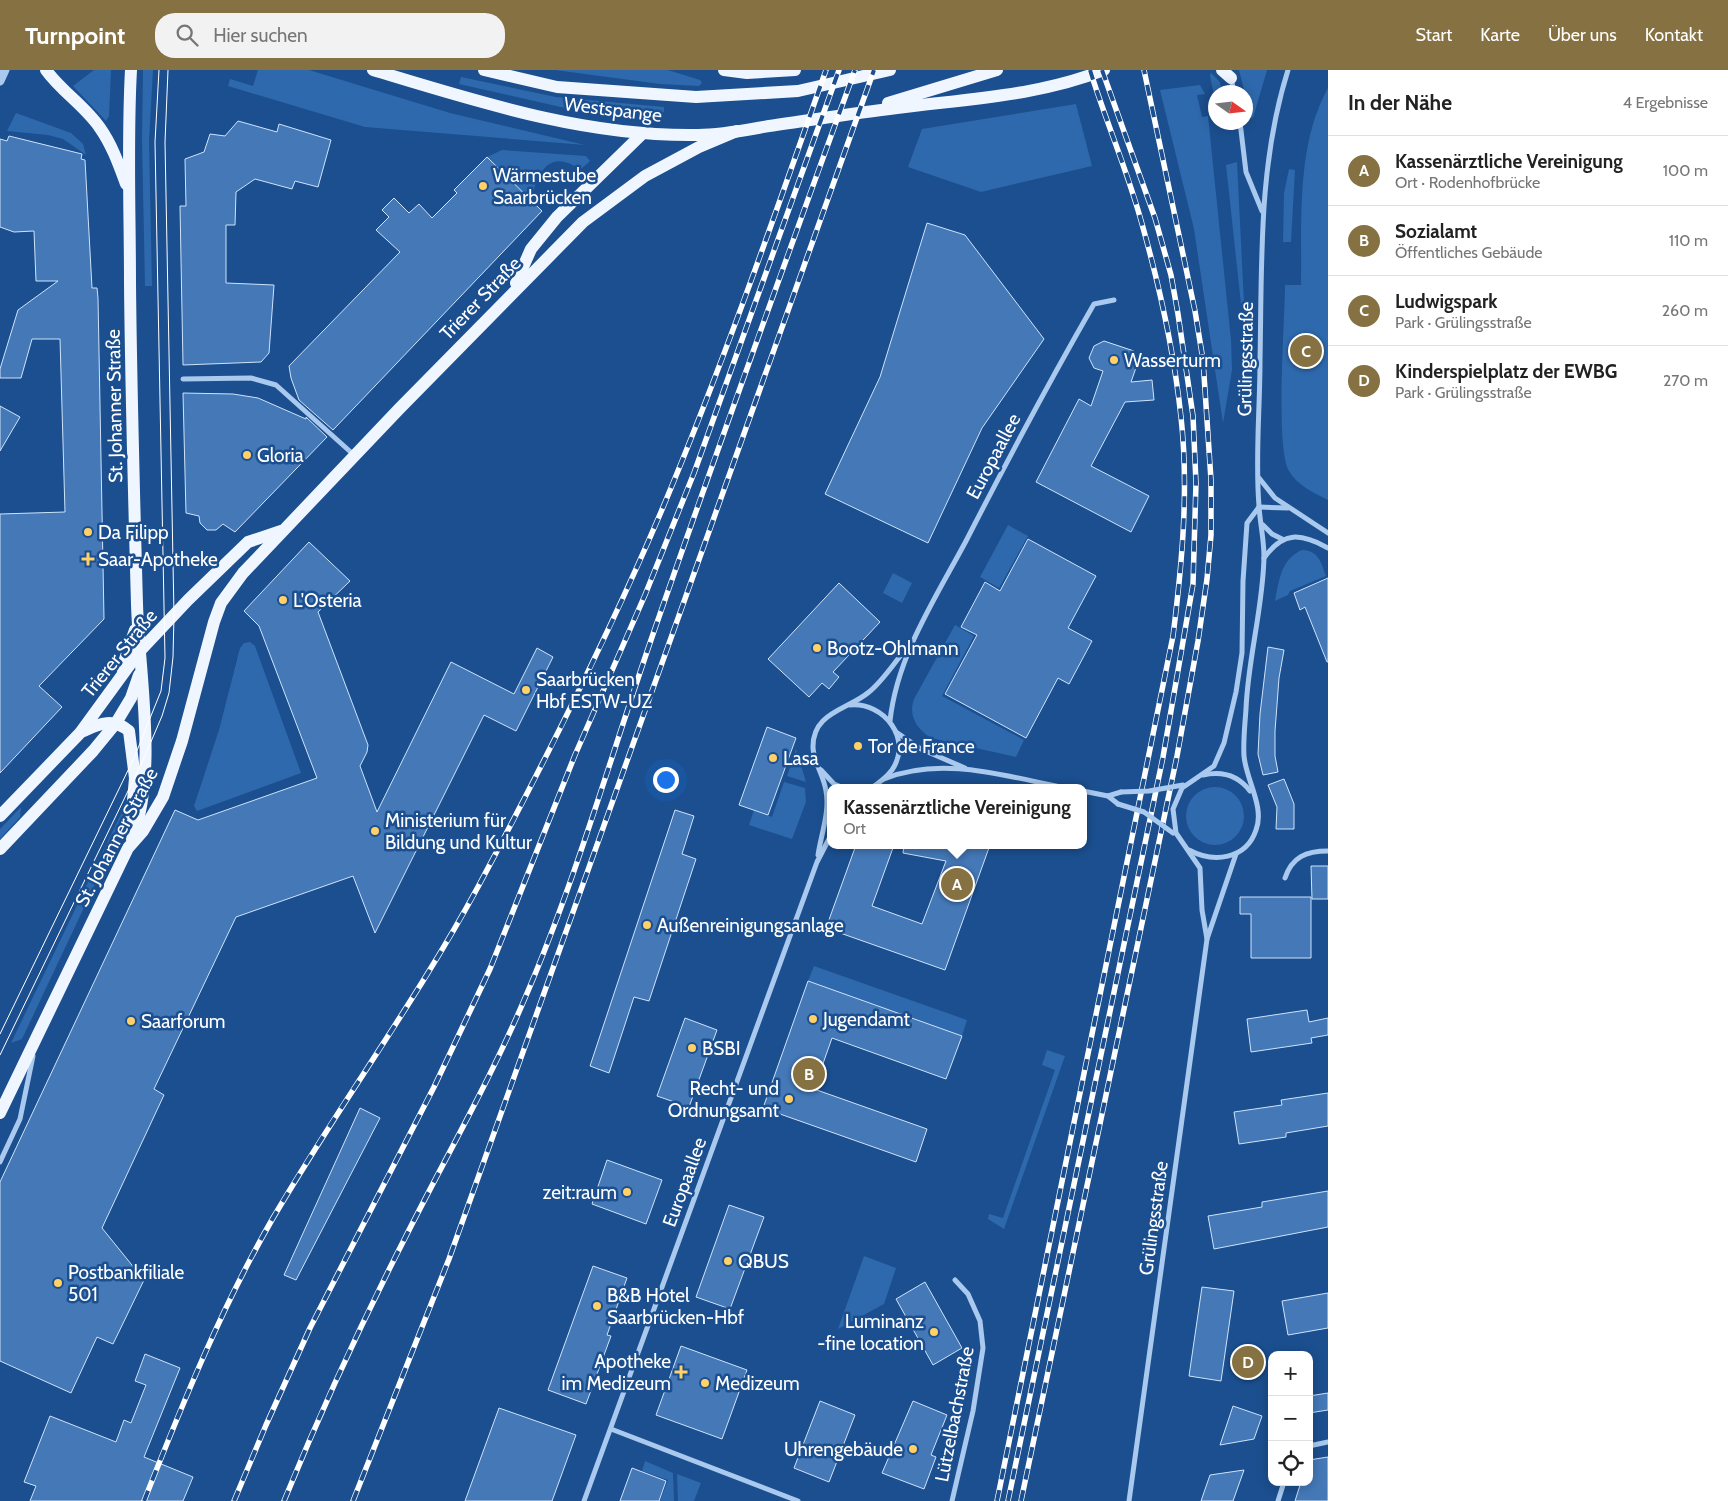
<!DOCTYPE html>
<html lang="de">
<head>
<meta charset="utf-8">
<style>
  body { margin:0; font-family:Cabin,sans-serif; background:#f2f2f2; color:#222 }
  .controls { position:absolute; right:15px; bottom:15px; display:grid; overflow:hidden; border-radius:10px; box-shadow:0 2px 12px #0003 }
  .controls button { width:45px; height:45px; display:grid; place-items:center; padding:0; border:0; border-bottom:1px solid #e0e0e0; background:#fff; color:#222; font:25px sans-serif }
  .compass { position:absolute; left:1208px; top:15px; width:45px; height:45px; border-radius:50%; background:#fff; box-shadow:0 2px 12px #0003; rotate:104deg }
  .you { position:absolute; left:665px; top:709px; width:18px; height:18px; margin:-12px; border:4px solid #fff; border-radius:50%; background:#1a73e8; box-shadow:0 0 0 8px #1a73e833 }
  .badge { display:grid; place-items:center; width:32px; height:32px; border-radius:50%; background:#857141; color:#fff; font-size:16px; font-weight:700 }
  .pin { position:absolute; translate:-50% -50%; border:2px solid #fff; box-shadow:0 1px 5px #0006 }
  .popup { position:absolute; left:827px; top:714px; width:260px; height:65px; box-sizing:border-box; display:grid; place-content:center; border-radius:10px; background:#fff; filter:drop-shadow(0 1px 4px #0005); font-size:16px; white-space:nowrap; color:#767676 }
  .popup b { font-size:19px; color:#222 }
  .popup::after { content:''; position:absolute; left:50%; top:100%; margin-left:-10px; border:10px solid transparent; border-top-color:#fff }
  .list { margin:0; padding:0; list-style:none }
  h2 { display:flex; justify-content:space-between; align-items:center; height:65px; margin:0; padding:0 20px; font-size:21px }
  h2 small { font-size:16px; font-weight:400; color:#767676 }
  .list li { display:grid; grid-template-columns:32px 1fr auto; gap:15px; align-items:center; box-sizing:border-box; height:70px; padding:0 20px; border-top:1px solid #e0e0e0 }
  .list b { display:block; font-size:19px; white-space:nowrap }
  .list p { margin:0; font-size:16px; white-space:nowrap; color:#767676 }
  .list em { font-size:16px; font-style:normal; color:#767676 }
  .icon { flex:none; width:28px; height:28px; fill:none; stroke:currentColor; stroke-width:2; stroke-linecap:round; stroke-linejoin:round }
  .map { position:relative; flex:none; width:1328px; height:1431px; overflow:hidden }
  header { display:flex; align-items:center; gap:30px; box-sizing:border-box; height:70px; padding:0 25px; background:#857141; color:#fff }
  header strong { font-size:24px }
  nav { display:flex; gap:28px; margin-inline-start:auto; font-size:18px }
  .search { width:350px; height:45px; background:#f2f2f2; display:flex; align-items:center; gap:12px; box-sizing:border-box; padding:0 18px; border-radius:20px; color:#767676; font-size:19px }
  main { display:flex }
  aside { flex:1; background:#fff }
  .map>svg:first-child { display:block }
  .green { fill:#2e69ad }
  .building { fill:#4478b7; stroke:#cfe3fa }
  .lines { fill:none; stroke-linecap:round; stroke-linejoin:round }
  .minor { stroke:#a9c9ee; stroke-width:5 }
  .tertiary { stroke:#a9c9ee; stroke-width:9 }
  .primary { stroke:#f0f6ff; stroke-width:12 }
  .tram { stroke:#fff; stroke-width:1 }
  .rail-casing { stroke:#fff; stroke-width:5.5 }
  .rail { stroke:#1b4f8f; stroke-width:4; stroke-dasharray:11; stroke-linecap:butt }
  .minor-bridge { stroke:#a9c9ee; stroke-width:5 }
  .poi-dot { fill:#ffd166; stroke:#1b4f8f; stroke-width:2 }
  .labels { text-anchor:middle; stroke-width:5; stroke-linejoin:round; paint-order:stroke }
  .street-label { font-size:19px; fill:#fff; stroke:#1b4f8f }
  .poi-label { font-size:19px; fill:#fff; stroke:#1b4f8f; text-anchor:start }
</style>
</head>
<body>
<header>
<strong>Turnpoint</strong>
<div class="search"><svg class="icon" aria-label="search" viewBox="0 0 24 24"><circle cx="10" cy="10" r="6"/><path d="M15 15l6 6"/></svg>Hier suchen</div>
<nav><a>Start</a><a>Karte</a><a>Über uns</a><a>Kontakt</a></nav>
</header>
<main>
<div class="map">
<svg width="1328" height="1431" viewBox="0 0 1328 1431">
  <rect width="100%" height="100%" fill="#1b4f8f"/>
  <g class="green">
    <polygon points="94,0 111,0 109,46 106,51 73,16"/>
    <polygon points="143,0 153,0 149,71 152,216 145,216 142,70"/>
    <polygon points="258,0 309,0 450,43 585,75 365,57 228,16 230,9 253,16"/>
    <polygon points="555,0 668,0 700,10 702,13 699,16 660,14"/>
    <polygon points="1239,0 1267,0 1253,48 1251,47"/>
    <polygon points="1211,3 1220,12 1222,22 1216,22 1215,31 1210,5"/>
    <polygon points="461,7 556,27 664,37 664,42 646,51 596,45 459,14"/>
    <polygon points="1200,15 1205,24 1197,25 1202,47 1208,46 1231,270 1232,300 1223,353 1194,159 1160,20"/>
    <path d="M1328 18V430C1314 423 1297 415 1289 401 1275 378 1285 249 1285 215H1301C1302 151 1296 75 1328 18Z"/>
    <polygon points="1076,34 1092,96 981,122 908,97 922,59"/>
    <polygon points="16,43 71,63 83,74 86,85 63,69 48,65 7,61"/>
    <path d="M502 80 586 86 590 91 580 100C551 77 535 103 532 131L487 87Z"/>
    <polygon points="1237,92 1244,233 1241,234 1226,95"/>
    <polygon points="1289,99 1295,100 1291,172 1283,172 1284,123"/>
    <polygon points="1008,455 1028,466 999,518 980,507"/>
    <path d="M1302 480C1319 481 1321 492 1326 506L1290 521 1288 525 1275 531C1279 510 1281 489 1302 480Z"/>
    <polygon points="893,503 912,513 902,533 883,523"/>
    <path d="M955 555 974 566 942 626 1024 670 1016 687 931 668C917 659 908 646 914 629Z"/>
    <polygon points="250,572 255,576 301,703 197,741 194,736 219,660 240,578 244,573"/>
    <polygon points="796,679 806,712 787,706"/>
    <polygon points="784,712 805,718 806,732 792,769 749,755 754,740 772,747"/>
    <circle cx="1215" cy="746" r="29"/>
    <polygon points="126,734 119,762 107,786 100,787"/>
    <polygon points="21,737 20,747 0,769 0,759"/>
    <polygon points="94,800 97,803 98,808 22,969 11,973"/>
    <polygon points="814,896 967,950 962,966 808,911"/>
    <polygon points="1047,980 1065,986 1004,1159 988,1149 989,1144 1003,1148 1055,1000 1042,995"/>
    <polygon points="864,1186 896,1198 884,1234 838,1259"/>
    <polygon points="645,1391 673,1403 674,1431 660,1431 668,1410 642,1401"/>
    <polygon points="677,1404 701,1413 694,1431 678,1431"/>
  </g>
  <g class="building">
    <polygon points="238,51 277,62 279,54 331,70 318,117 295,111 292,119 255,109 236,122 235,155 226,155 226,213 274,215 269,283 261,292 183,295 180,136 186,136 185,89 204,82 210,64 225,66"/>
    <polygon points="9,66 82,84 81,89 85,90 92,218 97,218 98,228 104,549 39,616 62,637 0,703 0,444 65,442 60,269 32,269 21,308 0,308 0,299 18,240 58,211 36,211 34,161 14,162 0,157 0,69 7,71"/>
    <polygon points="487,87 542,141 333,360 299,330 291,308 289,296 400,182 376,160 389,147 382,140 394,128 409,143 419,134 432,148 457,123 454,120"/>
    <polygon points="927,153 965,165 1044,269 982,358 928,473 825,424 880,307"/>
    <polygon points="1104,271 1134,281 1138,292 1131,312 1152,310 1154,330 1125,332 1091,396 1149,426 1131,462 1036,412 1079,329 1091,336 1103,301 1094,298 1089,288 1094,276"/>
    <polygon points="183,323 233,324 258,328 306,349 306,347 327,367 235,462 223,454 216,460 207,460 200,453 199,446 186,443"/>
    <polygon points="0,336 20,347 0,381"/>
    <polygon points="1028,469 1096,506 1068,558 1092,571 1069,614 1058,608 1026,668 945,624 977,565 961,557 985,512 1000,521"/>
    <polygon points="309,472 350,511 318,542 368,675 367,682 360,696 377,742 451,592 514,624 537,578 553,587 516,661 484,645 375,863 353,806 236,847 154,1019 164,1025 102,1158 144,1210 113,1274 97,1267 71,1323 0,1291 0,1112 175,740 198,750 317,708 259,556 244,541"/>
    <polygon points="1328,508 1328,592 1327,592 1305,537 1300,540 1294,523"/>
    <polygon points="839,513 880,552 833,602 839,607 829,619 822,613 809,627 768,589"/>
    <polygon points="1268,577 1284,580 1279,608 1275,661 1275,686 1278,702 1263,705 1258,684 1260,644"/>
    <polygon points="767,657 796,668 768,745 739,735"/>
    <polygon points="1284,709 1294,734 1294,759 1276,759 1277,737 1268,715"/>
    <polygon points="675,740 694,746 682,784 696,789 649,931 634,927 609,1003 590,996"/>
    <polygon points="856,775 894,775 872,836 922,854 946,791 903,783 904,775 990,775 945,900 826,858"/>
    <polygon points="1311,796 1328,796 1328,829 1312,829"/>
    <polygon points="1240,827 1311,827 1311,888 1251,888 1251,844 1240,844"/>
    <polygon points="808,911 962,966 946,1009 832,968 814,1019 927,1059 916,1092 763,1038"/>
    <polygon points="1307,940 1309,952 1328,948 1328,965 1311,968 1312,973 1251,982 1247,949"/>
    <polygon points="685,948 717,960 689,1037 657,1026"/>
    <polygon points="1328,1023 1328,1056 1286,1063 1286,1067 1239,1074 1234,1042 1282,1035 1281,1030"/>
    <polygon points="360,1038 380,1048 296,1210 284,1205"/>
    <polygon points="607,1090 662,1110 646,1154 592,1134"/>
    <polygon points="1328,1121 1328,1157 1214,1179 1208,1146 1262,1137 1262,1132"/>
    <polygon points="729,1135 764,1147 730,1239 696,1227"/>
    <polygon points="593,1196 627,1208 607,1265 611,1266 586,1334 548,1320"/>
    <polygon points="925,1212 962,1278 933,1295 896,1229"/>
    <polygon points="1202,1217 1234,1221 1221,1311 1189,1306"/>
    <polygon points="1328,1223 1328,1258 1288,1265 1282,1231"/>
    <polygon points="681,1276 747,1300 722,1369 656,1345"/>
    <polygon points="145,1284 180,1298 144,1387 193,1407 183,1431 30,1431 36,1416 24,1412 50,1346 116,1372 124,1350 131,1353 146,1315 135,1311"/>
    <polygon points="1328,1323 1328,1340 1309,1343 1309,1326"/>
    <polygon points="820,1331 855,1345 829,1412 794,1398"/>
    <polygon points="913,1331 947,1345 931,1385 936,1387 924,1419 882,1403"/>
    <polygon points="1233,1336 1262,1346 1254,1369 1220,1375"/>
    <polygon points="499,1338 576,1365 552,1431 465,1431"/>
    <polygon points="1328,1387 1328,1431 1295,1431 1301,1412 1309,1412 1309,1390"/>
    <polygon points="632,1398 666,1411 659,1431 620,1431"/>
    <polygon points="1244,1400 1233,1431 1201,1431 1210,1405"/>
  </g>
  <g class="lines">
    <g class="minor">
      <polyline points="1231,8 1234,22"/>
      <polyline points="1240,52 1246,102 1262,141"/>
      <polyline points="183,309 251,308 276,315 354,385"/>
      <polyline points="1259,408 1275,428 1328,463"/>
      <polyline points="1259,437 1288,438"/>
      <polyline points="1263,455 1272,464 1282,469"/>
      <path d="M1264 488C1283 461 1301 463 1328 478"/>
      <path d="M850 635C884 632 913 669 892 700 886 708 879 713 871 718"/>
      <path d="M890 651C897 586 935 529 966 471 1007 391 1049 312 1094 234L1114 230"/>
      <polyline points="896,662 921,679 965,698"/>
      <polyline points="821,700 834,714 844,718"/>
      <path d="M1203 705C1221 701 1238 705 1250 721"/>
      <path d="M884 709C942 685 1008 707 1066 718"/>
      <polyline points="1083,721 1108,726 1121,722"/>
      <polyline points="1108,726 1118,734"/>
      <path d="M1189 780C1213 793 1246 790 1256 760 1265 737 1246 710 1244 686 1243 670 1245 654 1246 639 1248 588 1263 538 1264 487 1264 469 1260 453 1259 436 1255 388 1260 339 1260 291 1262 193 1258 95 1288 0"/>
      <path d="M818 785C821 765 830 741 826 721 824 706 814 693 813 678 812 642 848 640 869 622 885 609 897 588 911 573"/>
      <path d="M1285 808C1292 787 1306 781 1328 781"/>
      <polyline points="1207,869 1202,840 1200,798 1176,763 1173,739 1182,718 1214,696 1224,673 1236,622 1242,583 1243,511 1247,453 1259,437"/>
      <polyline points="0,1092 20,1049 33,986"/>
      <polyline points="611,1359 798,1431"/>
      <polyline points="1309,1376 1328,1372"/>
      <polyline points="584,1431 817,792 831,765"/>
      <polyline points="952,1431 973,1341 983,1278 980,1251 968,1224 955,1210"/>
      <polyline points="1129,1431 1207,869 1236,784"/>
      <polyline points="1278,1431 1284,1412"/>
    </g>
    <polyline class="tertiary" points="0,11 5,0"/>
    <g class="primary">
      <path d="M46 0C61 21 85 36 100 58 112 75 119 95 126 114"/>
      <path d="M131 0C127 71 130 142 130 213 131 320 134 427 137 534 139 606 158 702 132 769"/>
      <path d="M373 0C479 32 586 67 698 65 722 65 746 60 769 56 812 50 854 43 897 38 966 29 1039 26 1104 0"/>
      <polyline points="484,0 557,17 696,27 798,21 890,0"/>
      <polyline points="724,0 747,3 795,0"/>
      <polyline points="1222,0 1231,8"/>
      <polyline points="888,33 997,0"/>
      <polyline points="516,213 531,179 557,147 642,64"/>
      <polyline points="122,598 135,560"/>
      <path d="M84 661C100 653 114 648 129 661L135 708 131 753"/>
      <polyline points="0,746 80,663 139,582 188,530 248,472 281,461"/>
      <polyline points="0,779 93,681 116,653 131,628 139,605"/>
      <polyline points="0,1043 128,778 143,761 163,727 182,671 214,552 221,533 243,503 399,339 583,152 645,106 699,77 737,61"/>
    </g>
    <g class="tram">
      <polyline points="0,964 134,688 161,621 165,588 155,72 159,0"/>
      <polyline points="0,985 144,688 162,646 169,623 173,587 174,545 165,72 168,0"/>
    </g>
    <defs>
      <g id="rail">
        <path d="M144 1431C182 1335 221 1238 273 1148 339 1035 417 930 479 815 544 693 607 569 661 442 722 297 774 148 826 0"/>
        <polyline points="234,1431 266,1355 310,1258 434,1017 490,899 575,685 645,525 694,403 839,0"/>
        <path d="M284 1431C320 1343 360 1256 404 1170 444 1090 490 1011 525 928 575 812 610 689 651 570 717 379 786 190 855 0"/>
        <polyline points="353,1431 449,1189 874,0"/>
        <path d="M997 1431 1173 566C1182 494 1189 420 1181 347 1174 282 1160 218 1142 154 1128 102 1106 52 1090 0"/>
        <polyline points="1008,1431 1163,687 1193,514 1196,413 1193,346 1178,244 1171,205 1155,148 1102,0"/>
        <polyline points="1021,1431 1177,686 1198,571 1207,509 1211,465 1211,410 1203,290 1195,241 1144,0"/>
      </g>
    </defs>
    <use href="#rail" class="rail-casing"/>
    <use href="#rail" class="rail"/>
    <g class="minor-bridge">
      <polyline points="1121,722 1149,721 1183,715"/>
      <polyline points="1118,734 1144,742 1173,763"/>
    </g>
  </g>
  <g class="poi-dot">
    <circle cx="483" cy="116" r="5"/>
    <circle cx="1114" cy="290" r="5"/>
    <circle cx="247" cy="385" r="5"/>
    <circle cx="88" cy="462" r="5"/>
    <path d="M85.5 481.5h5v5h5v5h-5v5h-5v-5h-5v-5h5z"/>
    <circle cx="283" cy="530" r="5"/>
    <circle cx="817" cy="578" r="5"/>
    <circle cx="526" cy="620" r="5"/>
    <circle cx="858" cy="676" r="5"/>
    <circle cx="773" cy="688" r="5"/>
    <circle cx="375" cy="761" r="5"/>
    <circle cx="647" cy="855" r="5"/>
    <circle cx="813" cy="949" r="5"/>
    <circle cx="131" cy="951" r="5"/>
    <circle cx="692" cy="978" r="5"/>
    <circle cx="789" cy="1029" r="5"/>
    <circle cx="627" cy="1122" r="5"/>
    <circle cx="728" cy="1191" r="5"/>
    <circle cx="58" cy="1213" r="5"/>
    <circle cx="597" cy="1236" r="5"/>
    <circle cx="934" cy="1262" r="5"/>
    <path d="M678.5 1294.5h5v5h5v5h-5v5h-5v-5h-5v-5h5z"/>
    <circle cx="705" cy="1313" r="5"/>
    <circle cx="913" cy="1379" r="5"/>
  </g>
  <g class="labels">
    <g class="street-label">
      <text transform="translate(613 39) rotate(7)" y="7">Westspange</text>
      <text transform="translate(480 228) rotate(-46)" y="7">Trierer Straße</text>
      <text transform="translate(1245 289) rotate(-89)" y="7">Grülingsstraße</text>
      <text transform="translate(114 336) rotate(-91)" y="7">St. Johanner Straße</text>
      <text transform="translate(993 386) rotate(-62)" y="7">Europaallee</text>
      <text transform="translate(119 583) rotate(-51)" y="7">Trierer Straße</text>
      <text transform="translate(116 767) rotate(-62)" y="7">St. Johanner Straße</text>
      <text transform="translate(684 1112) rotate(-70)" y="7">Europaallee</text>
      <text transform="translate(1153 1148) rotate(-82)" y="7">Grülingsstraße</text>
      <text transform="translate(954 1344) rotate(-79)" y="7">Lützelbachstraße</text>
    </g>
    <g class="poi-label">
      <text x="493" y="112">Wärmestube<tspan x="493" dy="22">Saarbrücken</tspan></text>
      <text x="1124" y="297">Wasserturm</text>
      <text x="257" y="392">Gloria</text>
      <text x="98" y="469">Da Filipp</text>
      <text x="98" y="496">Saar-Apotheke</text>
      <text x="293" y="537">L'Osteria</text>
      <text x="827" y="585">Bootz-Ohlmann</text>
      <text x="536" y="616">Saarbrücken<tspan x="536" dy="22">Hbf ESTW-UZ</tspan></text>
      <text x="868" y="683">Tor de France</text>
      <text x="783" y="695">Lasa</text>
      <text x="385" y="757">Ministerium für<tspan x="385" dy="22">Bildung und Kultur</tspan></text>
      <text x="657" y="862">Außenreinigungsanlage</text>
      <text x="823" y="956">Jugendamt</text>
      <text x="141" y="958">Saarforum</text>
      <text x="702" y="985">BSBI</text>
      <text x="779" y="1025" text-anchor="end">Recht- und<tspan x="779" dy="22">Ordnungsamt</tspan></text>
      <text x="617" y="1129" text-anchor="end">zeit:raum</text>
      <text x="738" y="1198">QBUS</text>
      <text x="68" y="1209">Postbankfiliale<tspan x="68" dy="22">501</tspan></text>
      <text x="607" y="1232">B&amp;B Hotel<tspan x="607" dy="22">Saarbrücken-Hbf</tspan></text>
      <text x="924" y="1258" text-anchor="end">Luminanz<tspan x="924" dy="22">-fine location</tspan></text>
      <text x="671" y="1298" text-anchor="end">Apotheke<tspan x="671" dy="22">im Medizeum</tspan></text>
      <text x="715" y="1320">Medizeum</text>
      <text x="903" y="1386" text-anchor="end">Uhrengebäude</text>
    </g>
  </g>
</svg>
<div class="controls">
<button>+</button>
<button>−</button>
<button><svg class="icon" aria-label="locate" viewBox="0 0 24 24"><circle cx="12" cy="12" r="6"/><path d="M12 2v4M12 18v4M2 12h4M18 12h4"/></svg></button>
</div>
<svg class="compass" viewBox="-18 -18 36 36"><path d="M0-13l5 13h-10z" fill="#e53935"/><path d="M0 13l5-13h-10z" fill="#767676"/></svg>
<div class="you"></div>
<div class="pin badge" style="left:957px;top:814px">A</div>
<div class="popup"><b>Kassenärztliche Vereinigung</b>Ort</div>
<div class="pin badge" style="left:809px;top:1004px">B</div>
<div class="pin badge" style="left:1306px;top:281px">C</div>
<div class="pin badge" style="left:1248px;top:1292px">D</div>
</div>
<aside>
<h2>In der Nähe<small>4 Ergebnisse</small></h2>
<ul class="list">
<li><span class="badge">A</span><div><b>Kassenärztliche Vereinigung</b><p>Ort · Rodenhofbrücke</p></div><em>100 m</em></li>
<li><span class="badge">B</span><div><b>Sozialamt</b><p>Öffentliches Gebäude</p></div><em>110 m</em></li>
<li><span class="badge">C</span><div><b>Ludwigspark</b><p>Park · Grülingsstraße</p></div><em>260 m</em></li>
<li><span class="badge">D</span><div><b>Kinderspielplatz der EWBG</b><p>Park · Grülingsstraße</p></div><em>270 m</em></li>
</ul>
</aside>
</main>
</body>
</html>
